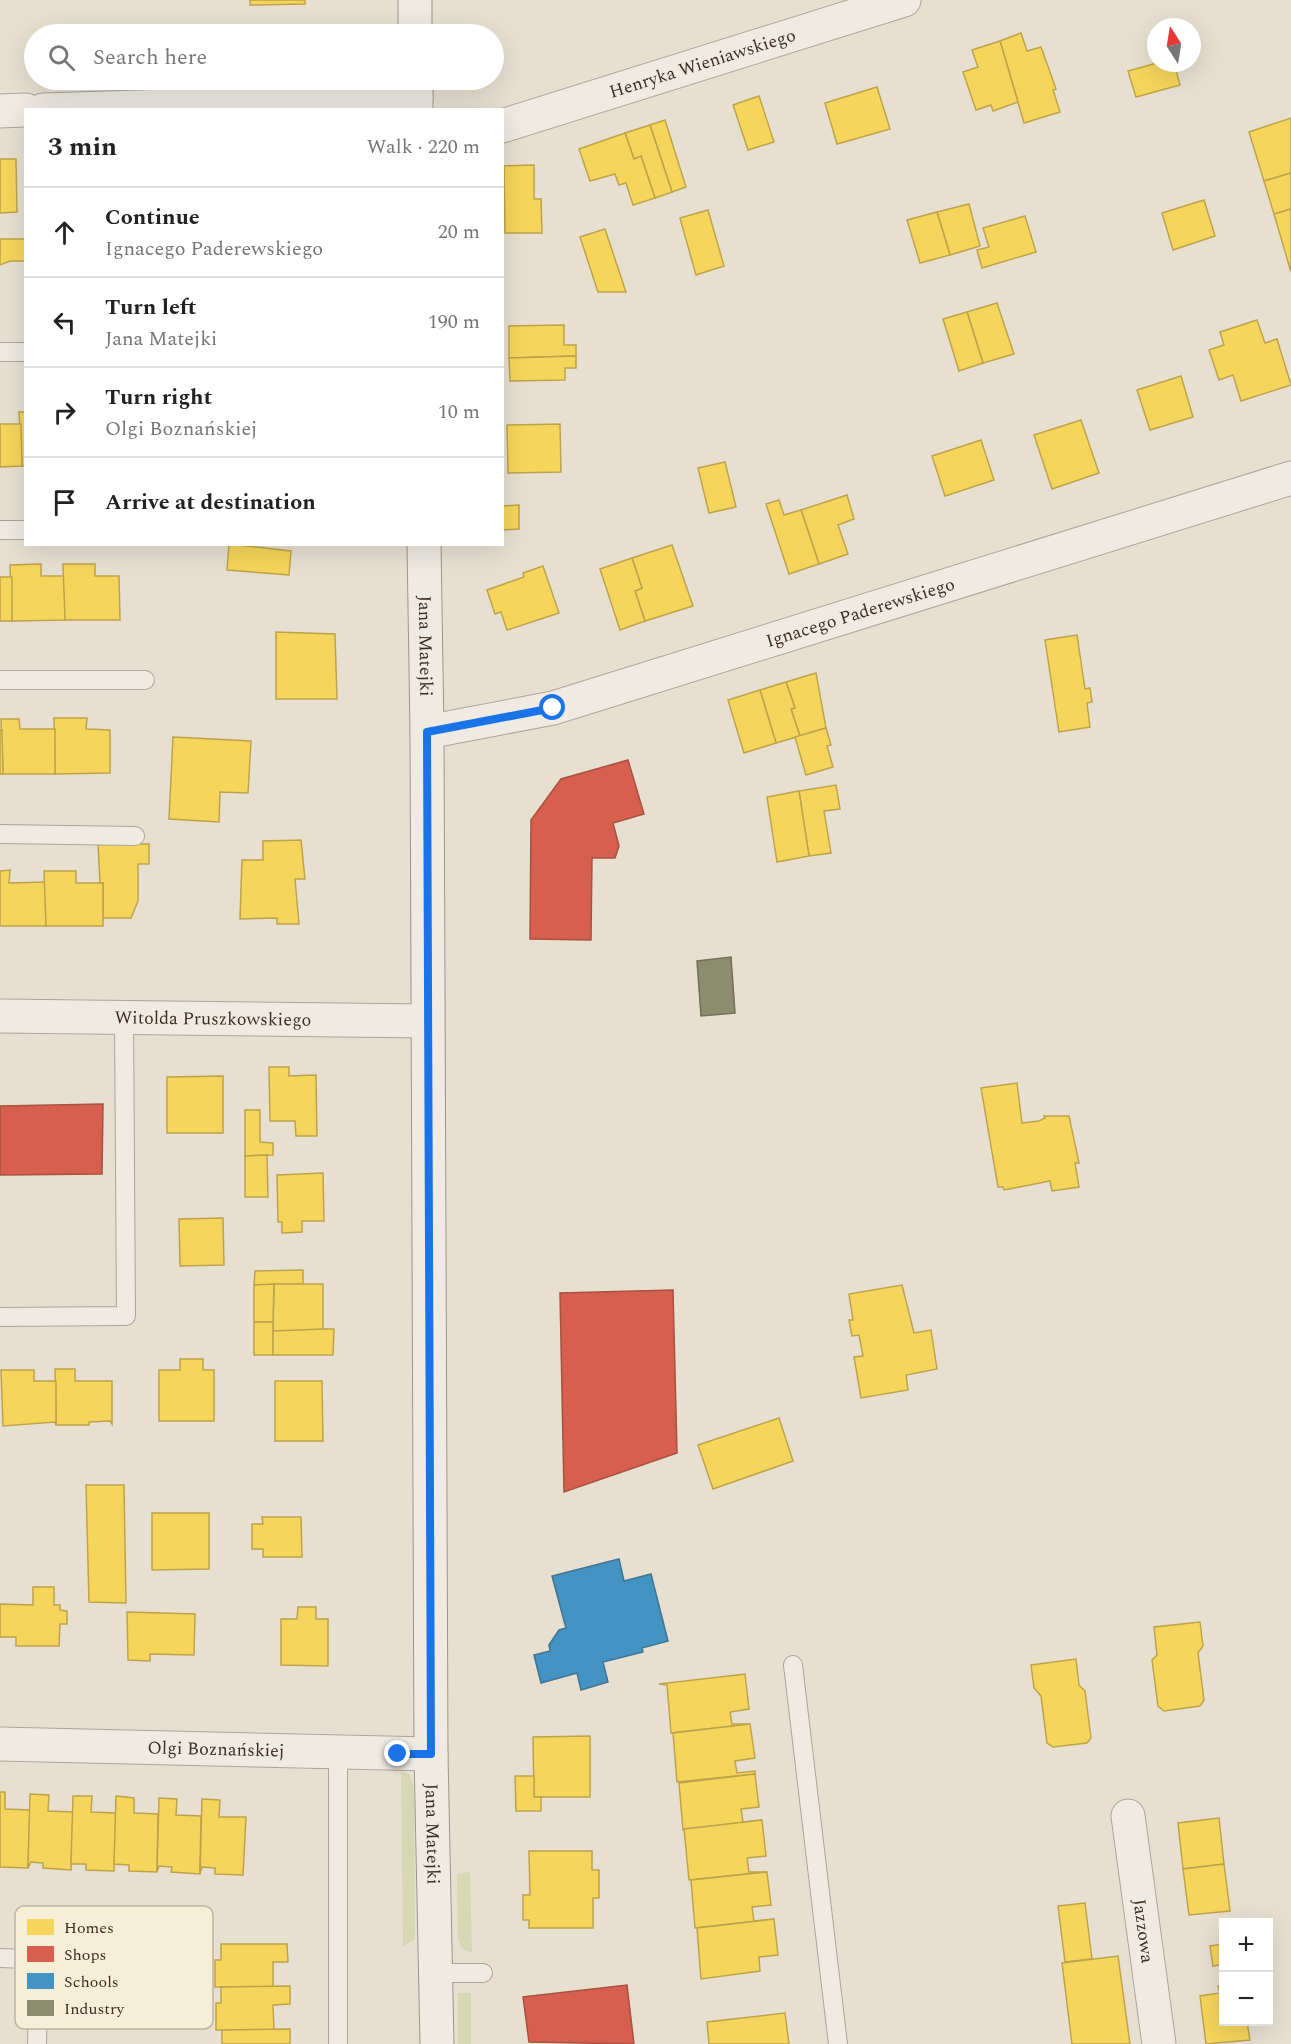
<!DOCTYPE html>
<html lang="en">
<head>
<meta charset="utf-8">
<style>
  body { margin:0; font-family:Spectral,serif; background:#f2f2f2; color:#222 }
  .controls { position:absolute; right:18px; bottom:18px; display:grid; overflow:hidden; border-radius:0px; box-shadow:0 6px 24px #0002 }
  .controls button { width:54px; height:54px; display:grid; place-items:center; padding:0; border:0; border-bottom:2px solid #e0e0e0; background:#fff; color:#222; font:30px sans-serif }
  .compass { position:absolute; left:1147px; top:18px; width:54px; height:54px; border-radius:50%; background:#fff; box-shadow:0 6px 24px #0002; rotate:348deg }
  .stop { position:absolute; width:18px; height:18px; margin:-14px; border:4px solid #1a73e8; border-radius:50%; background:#fff }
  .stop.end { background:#1a73e8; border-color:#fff; box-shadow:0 2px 6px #0008 }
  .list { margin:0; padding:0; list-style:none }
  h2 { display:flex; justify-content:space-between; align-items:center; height:78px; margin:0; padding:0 24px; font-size:26px }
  h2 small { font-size:20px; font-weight:400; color:#767676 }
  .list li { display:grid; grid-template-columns:39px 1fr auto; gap:18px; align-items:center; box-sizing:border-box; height:90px; padding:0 24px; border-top:2px solid #e0e0e0 }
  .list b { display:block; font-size:22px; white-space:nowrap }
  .list p { margin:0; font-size:20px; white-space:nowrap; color:#767676 }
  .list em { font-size:20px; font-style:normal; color:#767676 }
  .icon { flex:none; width:33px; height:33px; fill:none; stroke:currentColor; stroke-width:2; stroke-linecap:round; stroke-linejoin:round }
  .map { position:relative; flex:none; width:1291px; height:2044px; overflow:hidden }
  .search { position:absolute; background:#fff; box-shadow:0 6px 24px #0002; left:24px; top:24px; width:480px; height:66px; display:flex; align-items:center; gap:15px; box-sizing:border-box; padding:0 21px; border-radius:33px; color:#767676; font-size:22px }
  .panel { position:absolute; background:#fff; box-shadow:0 6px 24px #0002; left:24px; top:108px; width:480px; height:438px; border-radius:0px }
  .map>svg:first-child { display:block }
  .green { fill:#d6d7b3 }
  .homes { fill:#f6d55c; stroke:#bea34a; stroke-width:1.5 }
  .shops { fill:#d6604d; stroke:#a85140; stroke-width:1.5 }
  .schools { fill:#4393c3; stroke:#417592; stroke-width:1.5 }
  .industry { fill:#8c8c6e; stroke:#747057; stroke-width:1.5 }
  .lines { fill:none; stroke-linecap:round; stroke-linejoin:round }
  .lane-casing { stroke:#ada599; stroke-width:20 }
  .street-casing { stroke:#ada599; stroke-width:35 }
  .secondary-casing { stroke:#9c958a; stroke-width:35 }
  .lane { stroke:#efebe3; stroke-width:18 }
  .street { stroke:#efebe3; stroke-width:33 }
  .secondary { stroke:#efebe3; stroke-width:33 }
  .route { stroke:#1a73e8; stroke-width:8 }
  .labels { text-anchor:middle; stroke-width:6; stroke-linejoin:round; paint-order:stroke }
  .street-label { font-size:18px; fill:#3d2e20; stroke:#f7eed8 }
  .key { fill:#f7eed8; stroke:#bfb4a1; stroke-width:1.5 }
  .key-label { font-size:16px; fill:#3d2e20 }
</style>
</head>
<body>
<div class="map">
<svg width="1291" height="2044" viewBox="0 0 1291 2044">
  <rect width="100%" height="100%" fill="#e7e0d1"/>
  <g class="green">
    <polygon points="401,1772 409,1774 414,1787 415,1939 403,1947"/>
    <polygon points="470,1872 472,1953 461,1948 458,1939 457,1874"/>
    <rect x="458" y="1993" width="13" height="51"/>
  </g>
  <g class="homes">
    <polygon points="250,0 305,0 305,4 250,5"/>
    <polygon points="1021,33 1027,51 1041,47 1056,89 1053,90 1060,112 1024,123 1000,41"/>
    <polygon points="1000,41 1018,102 993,111 991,105 976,110 963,72 978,67 972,50"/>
    <polygon points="1157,63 1174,63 1180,85 1136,97 1128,71"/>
    <polygon points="877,87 890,129 837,144 825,103"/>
    <polygon points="759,96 774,142 748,150 733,105"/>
    <polygon points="1291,118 1291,173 1264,181 1249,132"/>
    <polygon points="665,120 686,187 672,192 650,125"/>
    <polygon points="650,125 672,192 655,198 641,156 634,159 625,133"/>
    <polygon points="625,133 634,159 641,156 655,198 633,205 626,183 619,185 615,174 590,181 579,149"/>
    <polygon points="0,159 16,159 17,212 0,213"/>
    <polygon points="534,165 534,199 541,199 542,233 505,233 504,166"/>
    <polygon points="1291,173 1291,209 1274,214 1264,181"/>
    <polygon points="1204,200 1215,236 1173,250 1162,213"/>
    <polygon points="969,204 980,246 950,255 937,212"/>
    <polygon points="1291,209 1291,272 1274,214"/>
    <polygon points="708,210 724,266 696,275 680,218"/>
    <polygon points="937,212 950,255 920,263 907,220"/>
    <polygon points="1025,216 1036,252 982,268 977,250 989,247 983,228"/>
    <polygon points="605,229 626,292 598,292 580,237"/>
    <polygon points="0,239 26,239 26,261 10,261 0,265"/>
    <polygon points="997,303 1014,354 983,363 967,312"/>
    <polygon points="967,312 983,363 959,371 943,319"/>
    <polygon points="1257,320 1265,343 1277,339 1291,385 1241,401 1233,375 1219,380 1209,350 1224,345 1220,332"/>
    <polygon points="564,325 564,345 576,345 576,356 509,358 509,326"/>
    <polygon points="576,356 576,368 565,368 565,380 510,381 509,358"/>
    <polygon points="1181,376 1193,417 1150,430 1137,390"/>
    <polygon points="19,412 26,412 26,466 22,466"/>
    <polygon points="1081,420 1099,473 1052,489 1034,435"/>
    <polygon points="0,424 21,424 22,466 0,467"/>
    <polygon points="560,424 561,472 508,473 507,425"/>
    <polygon points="981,440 994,480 945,496 932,456"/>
    <polygon points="725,462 736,507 709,513 698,468"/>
    <polygon points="847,495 854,519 838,525 848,554 819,564 801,510"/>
    <polygon points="779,500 784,515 801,510 819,564 789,574 766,504"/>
    <polygon points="519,505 519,529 502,530 502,506"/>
    <polygon points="229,544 291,551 289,575 227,570"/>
    <polygon points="672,545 693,606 645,621 635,591 642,588 632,558"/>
    <polygon points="632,558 642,588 635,591 645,621 620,630 600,569"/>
    <polygon points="41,564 41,576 65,576 65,620 12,621 10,565"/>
    <polygon points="63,564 95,564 95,576 119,576 120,620 65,620"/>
    <polygon points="543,566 559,613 507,630 501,612 495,614 487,590 524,577 523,573"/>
    <rect x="0" y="577" width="12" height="44"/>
    <polygon points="276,632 335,634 337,699 276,699"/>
    <polygon points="1077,635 1085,689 1090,688 1092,702 1087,703 1090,727 1059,732 1045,640"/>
    <polygon points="816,673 826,728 800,736 791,709 795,708 786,682"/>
    <polygon points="786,682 795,708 791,709 800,736 776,743 760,690"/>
    <polygon points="760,690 776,743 744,753 728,700"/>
    <polygon points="54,718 87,718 86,729 110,730 110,773 55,774"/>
    <polygon points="1,719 19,719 20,729 55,729 55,774 3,774"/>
    <polygon points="826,728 831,745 827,746 833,767 806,775 795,737"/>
    <polygon points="0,730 2,730 3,774 0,774"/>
    <polygon points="173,737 251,741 248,793 220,792 219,822 169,819"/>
    <polygon points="836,785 840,809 824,811 831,853 809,856 799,791"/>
    <polygon points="799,791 809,856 777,862 767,797"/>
    <polygon points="301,840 305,879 295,879 299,924 277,924 277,918 240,919 242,860 263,860 263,841"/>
    <polygon points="98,844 149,844 149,864 138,864 138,901 131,918 103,918 103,883 100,883"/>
    <polygon points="10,870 9,883 46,882 46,926 0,926 0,871"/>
    <polygon points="44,871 76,871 76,883 103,883 103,926 46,926"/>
    <polygon points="269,1067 289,1067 289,1076 316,1075 317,1136 296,1136 295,1121 270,1121"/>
    <polygon points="223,1076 223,1133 167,1133 167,1077"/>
    <polygon points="1017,1083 1022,1123 1039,1121 1045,1118 1044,1116 1069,1116 1079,1163 1075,1163 1079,1187 1052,1191 1050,1181 1004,1190 1003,1187 998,1187 981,1088"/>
    <polygon points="245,1110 260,1110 260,1142 273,1143 273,1155 245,1156"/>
    <polygon points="267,1155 268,1197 245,1197 245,1156"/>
    <polygon points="323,1173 324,1221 302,1221 302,1232 282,1233 282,1222 278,1222 277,1175"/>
    <polygon points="223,1218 224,1265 180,1266 179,1219"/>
    <polygon points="303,1270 303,1284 254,1285 255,1271"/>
    <polygon points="274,1284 323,1284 323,1331 273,1331"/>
    <polygon points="274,1284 273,1322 254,1322 254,1285"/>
    <polygon points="902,1285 914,1333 931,1330 937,1369 906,1375 908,1390 861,1398 854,1357 863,1356 859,1335 852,1336 849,1320 853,1320 849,1294"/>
    <rect x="254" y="1322" width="19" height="33"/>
    <polygon points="323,1329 334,1329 333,1355 273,1355 273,1331"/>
    <polygon points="180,1359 203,1359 203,1370 214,1370 214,1421 159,1421 159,1370 180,1370"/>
    <polygon points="55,1369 75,1369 75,1381 112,1381 112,1424 110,1421 89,1422 89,1425 56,1425"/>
    <polygon points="1,1370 34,1370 34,1381 56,1381 56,1425 55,1422 3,1426"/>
    <polygon points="275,1381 322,1381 323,1441 275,1441"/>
    <polygon points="779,1418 793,1461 713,1489 698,1445"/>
    <polygon points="86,1485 124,1485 126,1603 89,1602"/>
    <polygon points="152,1513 209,1513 209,1569 152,1570"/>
    <polygon points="262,1517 301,1517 302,1557 263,1557 263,1549 252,1549 252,1524 263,1524"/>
    <polygon points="33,1587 54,1587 54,1605 60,1605 60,1610 67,1611 67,1624 60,1624 59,1646 16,1646 16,1637 0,1637 0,1604 33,1605"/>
    <polygon points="298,1607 316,1607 316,1619 328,1619 328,1666 281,1665 281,1619 297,1619"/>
    <polygon points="127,1612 195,1614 194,1655 150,1654 150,1661 128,1660"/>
    <polygon points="1200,1622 1203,1646 1198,1653 1204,1700 1200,1706 1164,1711 1158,1706 1152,1660 1157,1655 1154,1627"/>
    <polygon points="1076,1659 1079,1685 1085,1691 1091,1738 1087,1743 1053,1747 1047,1743 1041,1696 1034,1688 1031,1665"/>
    <polygon points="745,1674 749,1709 730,1712 732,1724 750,1724 671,1733 667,1685 659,1684"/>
    <polygon points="750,1724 755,1758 735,1761 737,1773 755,1771 755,1774 677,1782 673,1733"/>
    <polygon points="590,1736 590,1797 534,1797 533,1737"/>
    <polygon points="755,1774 759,1807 741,1809 743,1822 762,1820 683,1830 679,1783"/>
    <polygon points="515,1776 534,1776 534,1797 541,1797 541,1811 516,1811"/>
    <polygon points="0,1792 5,1792 5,1809 30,1810 28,1868 0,1867"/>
    <polygon points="30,1794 49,1795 48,1811 73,1812 71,1870 43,1868 43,1863 31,1862 28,1868"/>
    <polygon points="73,1796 92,1796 91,1812 116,1813 114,1871 86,1870 86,1864 71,1864"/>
    <polygon points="116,1796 134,1798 134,1813 158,1814 157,1872 129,1871 129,1865 114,1864"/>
    <polygon points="159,1798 177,1799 176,1815 201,1816 200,1874 171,1872 172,1867 159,1866 157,1872"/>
    <polygon points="202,1799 220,1800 219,1817 246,1817 243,1875 215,1874 215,1868 202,1867 200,1874"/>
    <polygon points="1219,1818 1224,1864 1183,1869 1178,1823"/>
    <polygon points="762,1820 766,1856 747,1858 749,1872 767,1872 689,1880 684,1829"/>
    <polygon points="529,1851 592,1851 592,1870 599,1870 599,1898 593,1898 593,1928 529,1928 529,1920 523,1920 523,1895 530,1895"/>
    <polygon points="1224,1864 1230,1911 1189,1915 1183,1869"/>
    <polygon points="767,1872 771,1905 752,1907 754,1921 774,1919 695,1928 691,1880"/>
    <polygon points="1085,1903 1092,1959 1065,1962 1058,1906"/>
    <polygon points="774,1919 778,1955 759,1957 760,1971 701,1979 697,1928"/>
    <polygon points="221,1944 287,1944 288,1962 273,1962 273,1987 215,1987 215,1960 221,1960"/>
    <polygon points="1224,1944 1224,1964 1213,1966 1210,1946"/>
    <polygon points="1118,1956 1130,2044 1072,2044 1062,1963"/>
    <polygon points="1224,1985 1224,2022 1247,2022 1250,2040 1206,2044 1200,1996 1220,1993 1218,1986"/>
    <polygon points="290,1986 290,2004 273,2005 274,2030 216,2030 216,2003 221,2003 221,1987"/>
    <polygon points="785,2013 789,2044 709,2044 707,2022"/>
    <polygon points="290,2029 290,2044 222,2044 222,2030"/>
  </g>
  <g class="shops">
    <polygon points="628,760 644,814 613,823 619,846 615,858 592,858 591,940 530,939 531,820 561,779"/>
    <polygon points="103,1104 102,1174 0,1175 0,1106"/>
    <polygon points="673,1290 677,1453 564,1492 560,1293"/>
    <polygon points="627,1985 634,2044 529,2042 523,1997"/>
  </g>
  <polygon class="schools" points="619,1559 624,1581 651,1574 668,1641 642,1648 643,1652 603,1662 608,1682 581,1690 577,1673 541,1683 534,1655 550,1651 549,1645 559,1630 566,1628 552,1576"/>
  <polygon class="industry" points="731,957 735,1013 701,1016 697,961"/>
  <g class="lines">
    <defs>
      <g id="lane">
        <polyline points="0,352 26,352"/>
        <polyline points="0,530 26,530"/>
        <polyline points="0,680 145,680"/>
        <polyline points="0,834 135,836"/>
        <polyline points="0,1317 126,1316 124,1017"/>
        <polyline points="793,1665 838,2044"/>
        <polyline points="0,1958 80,1961"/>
        <polyline points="436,1973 483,1973"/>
        <polyline points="37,2044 39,1960"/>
        <polyline points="338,2044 338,1752"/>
      </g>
      <g id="street">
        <polyline points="43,110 416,98"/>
        <polyline points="0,111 26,110"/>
        <path id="s1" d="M502 126 904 0"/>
        <path id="s2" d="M427 732 553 708 1291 478"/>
        <path id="s3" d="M0 1016 427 1021"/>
        <path id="s4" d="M0 1744 431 1754"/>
        <path id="s5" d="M1128 1816 1159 2044"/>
      </g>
      <g id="secondary">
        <polyline points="415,0 415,34"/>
        <polyline points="416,80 416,110"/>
        <path id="s6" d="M424 544 427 732 431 1754 437 2044"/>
      </g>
    </defs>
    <use href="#lane" class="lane-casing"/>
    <use href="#street" class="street-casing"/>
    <use href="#secondary" class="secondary-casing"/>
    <use href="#lane" class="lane"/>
    <use href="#street" class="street"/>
    <use href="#secondary" class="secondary"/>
  </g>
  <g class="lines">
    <polyline class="route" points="398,1754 431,1754 427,732 553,708"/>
  </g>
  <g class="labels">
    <g class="street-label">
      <text dy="6" stroke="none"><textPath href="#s1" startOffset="210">Henryka Wieniawskiego</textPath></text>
      <text dy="6" stroke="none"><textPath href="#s2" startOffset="450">Ignacego Paderewskiego</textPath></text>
      <text dy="6" stroke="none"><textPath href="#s6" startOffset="102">Jana Matejki</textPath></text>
      <text dy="6" stroke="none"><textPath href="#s3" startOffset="213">Witolda Pruszkowskiego</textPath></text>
      <text dy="6" stroke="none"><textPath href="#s4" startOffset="216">Olgi Boznańskiej</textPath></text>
      <text dy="6" stroke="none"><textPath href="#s6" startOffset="1290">Jana Matejki</textPath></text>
      <text dy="6" stroke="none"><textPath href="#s5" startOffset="116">Jazzowa</textPath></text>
    </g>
  </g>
  <rect x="15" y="1906" width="198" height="123" rx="9" class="key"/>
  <rect x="27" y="1919" width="27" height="16" fill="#f6d55c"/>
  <rect x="27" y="1946" width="27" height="16" fill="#d6604d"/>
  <rect x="27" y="1973" width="27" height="16" fill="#4393c3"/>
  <rect x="27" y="2000" width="27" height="16" fill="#8c8c6e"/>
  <g class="key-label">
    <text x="64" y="1933">Homes</text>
    <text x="64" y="1960">Shops</text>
    <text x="64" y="1987">Schools</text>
    <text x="64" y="2014">Industry</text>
  </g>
</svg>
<div class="controls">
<button>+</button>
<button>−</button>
</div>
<svg class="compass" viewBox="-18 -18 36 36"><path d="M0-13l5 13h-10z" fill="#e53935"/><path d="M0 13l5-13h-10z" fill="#767676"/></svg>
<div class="stop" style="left:553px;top:708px"></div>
<div class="stop end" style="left:398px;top:1754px"></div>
<div class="search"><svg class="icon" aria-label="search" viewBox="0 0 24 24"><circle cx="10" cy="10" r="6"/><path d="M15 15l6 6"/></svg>Search here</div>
<section class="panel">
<h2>3 min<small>Walk · 220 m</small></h2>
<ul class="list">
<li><svg class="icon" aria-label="ahead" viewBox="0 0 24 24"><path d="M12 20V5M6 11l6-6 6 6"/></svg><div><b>Continue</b><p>Ignacego Paderewskiego</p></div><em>20 m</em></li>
<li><svg class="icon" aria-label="left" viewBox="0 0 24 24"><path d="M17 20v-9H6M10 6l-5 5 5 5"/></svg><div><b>Turn left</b><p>Jana Matejki</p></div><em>190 m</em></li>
<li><svg class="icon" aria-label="right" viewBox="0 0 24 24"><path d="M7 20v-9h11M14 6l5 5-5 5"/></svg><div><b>Turn right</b><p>Olgi Boznańskiej</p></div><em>10 m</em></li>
<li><svg class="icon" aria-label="arrive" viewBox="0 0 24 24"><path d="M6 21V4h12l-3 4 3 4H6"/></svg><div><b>Arrive at destination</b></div></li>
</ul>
</section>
</div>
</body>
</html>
